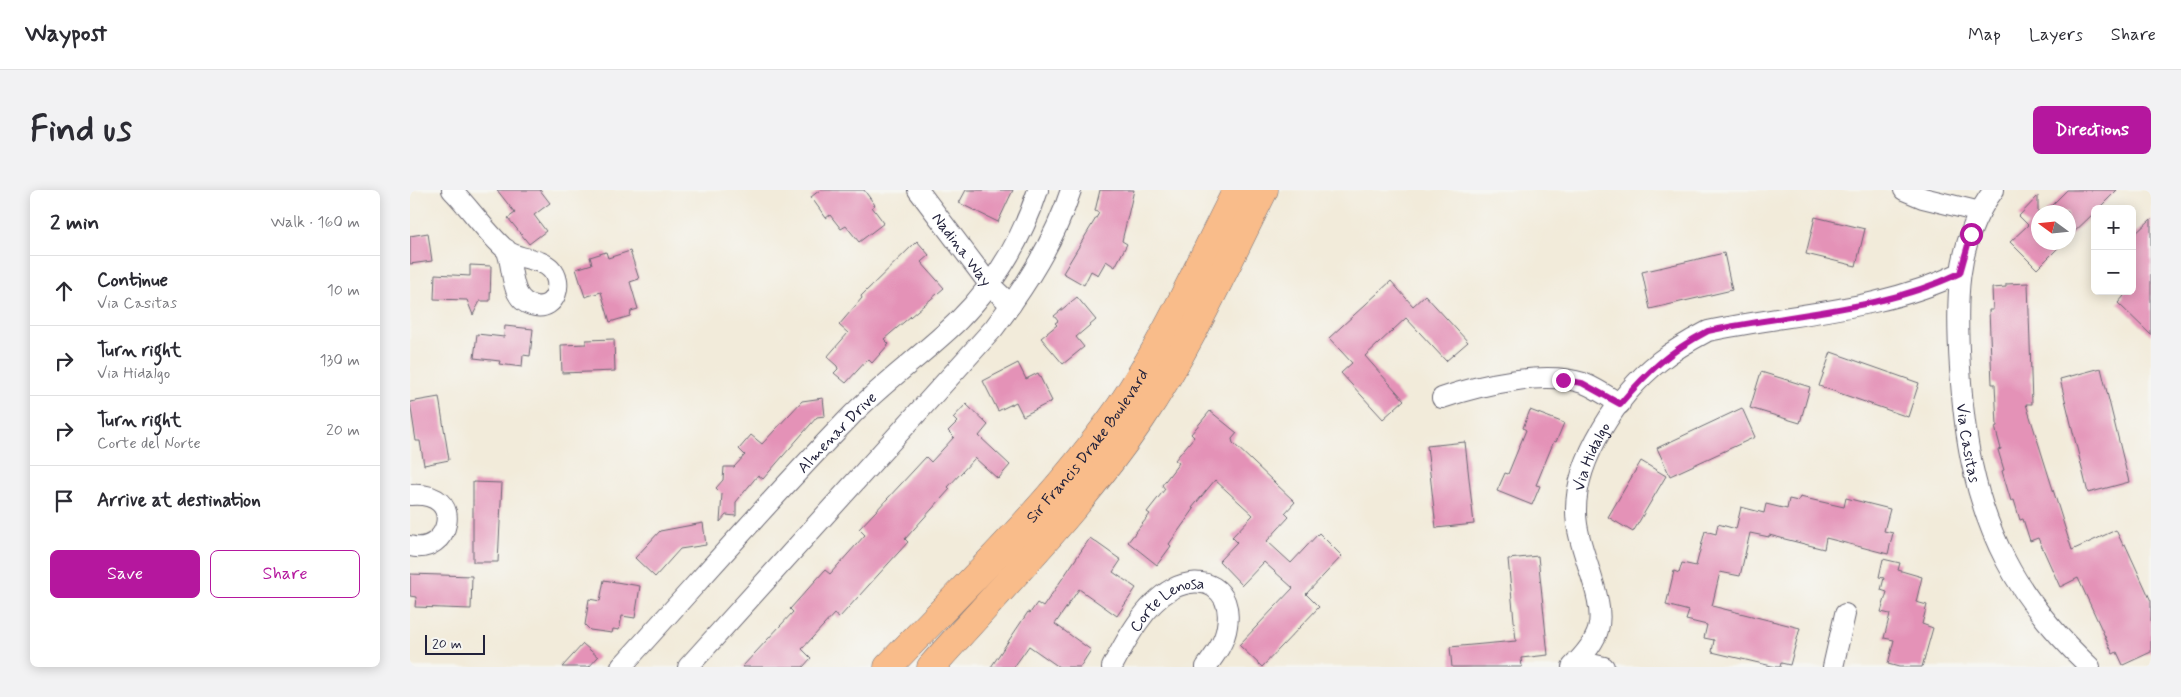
<!DOCTYPE html>
<html lang="en">
<head>
<meta charset="utf-8">
<style>
  body { margin:0; font-family:Mynerve,sans-serif; background:#f2f2f3; color:#2b2b33 }
  .controls { position:absolute; right:15px; top:15px; display:grid; overflow:hidden; border-radius:8px; box-shadow:0 2px 12px #0003 }
  .controls button { width:45px; height:45px; display:grid; place-items:center; padding:0; border:0; border-bottom:1px solid #e1e1e2; background:#fff; color:#2b2b33; font:25px sans-serif }
  .compass { position:absolute; left:1621px; top:15px; width:45px; height:45px; border-radius:50%; background:#fff; box-shadow:0 2px 12px #0003; rotate:285deg }
  .scale { position:absolute; left:15px; bottom:12px; width:60px; box-sizing:border-box; padding-left:5px; border:2px solid #22223b; border-top:0; font-size:14px; line-height:18px; white-space:nowrap; color:#22223b; -webkit-text-stroke:4px #f6f6f2; paint-order:stroke }
  .stop { position:absolute; width:15px; height:15px; margin:-11px; border:4px solid #b5179e; border-radius:50%; background:#fff }
  .stop.end { background:#b5179e; border-color:#fff; box-shadow:0 1px 5px #0008 }
  .list { margin:0; padding:0; list-style:none }
  h2 { display:flex; justify-content:space-between; align-items:center; height:65px; margin:0; padding:0 20px; font-size:21px }
  h2 small { font-size:16px; font-weight:400; color:#7c7c81 }
  .list li { display:grid; grid-template-columns:32px 1fr auto; gap:15px; align-items:center; box-sizing:border-box; height:70px; padding:0 20px; border-top:1px solid #e1e1e2 }
  .list b { display:block; font-size:19px; white-space:nowrap }
  .list p { margin:0; font-size:16px; white-space:nowrap; color:#7c7c81 }
  .list em { font-size:16px; font-style:normal; color:#7c7c81 }
  .actions { display:flex; gap:10px; padding:15px 20px }
  .actions a { flex:1; padding:11px 0; border:1px solid #b5179e; border-radius:8px; text-align:center; font-size:18px; color:#b5179e }
  .actions .main { background:#b5179e; color:#fff }
  .icon { flex:none; width:28px; height:28px; fill:none; stroke:currentColor; stroke-width:2; stroke-linecap:round; stroke-linejoin:round }
  .map { position:relative; flex:none; width:1741px; height:477px; overflow:hidden; border-radius:8px }
  header { display:flex; align-items:center; gap:30px; box-sizing:border-box; height:70px; padding:0 25px; background:#fff; border-bottom:1px solid #e1e1e2 }
  header strong { font-size:24px }
  nav { display:flex; gap:28px; margin-inline-start:auto; font-size:18px }
  .intro { display:flex; align-items:center; justify-content:space-between; box-sizing:border-box; height:120px; padding:0 30px }
  h1 { margin:0; font-size:35px }
  .button { padding:12px 22px; border-radius:8px; background:#b5179e; color:#fff; font-size:18px; font-weight:700 }
  main { display:flex; gap:30px; padding:0 30px }
  aside { flex:1; background:#fff; border-radius:8px; box-shadow:0 2px 12px #0003 }
  .map>svg:first-child { display:block }
  .building { fill:#e492b7 }
  .lines { fill:none; stroke-linecap:round; stroke-linejoin:round }
  .street-casing { stroke:#6b6873; stroke-width:22 }
  .primary-casing { stroke:#6b6873; stroke-width:29 }
  .street { stroke:#fff; stroke-width:20 }
  .primary { stroke:#f9bc8a; stroke-width:28 }
  .route { stroke:#b5179e; stroke-width:6 }
  .labels { text-anchor:middle; stroke-width:5; stroke-linejoin:round; paint-order:stroke }
  .street-label { font-size:16px; fill:#22223b; stroke:#f6f6f2 }
</style>
</head>
<body>
<header>
<strong>Waypost</strong>
<nav><a>Map</a><a>Layers</a><a>Share</a></nav>
</header>
<div class="intro"><h1>Find us</h1><a class="button">Directions</a></div>
<main>
<aside>
<h2>2 min<small>Walk · 160 m</small></h2>
<ul class="list">
<li><svg class="icon" aria-label="ahead" viewBox="0 0 24 24"><path d="M12 20V5M6 11l6-6 6 6"/></svg><div><b>Continue</b><p>Via Casitas</p></div><em>10 m</em></li>
<li><svg class="icon" aria-label="right" viewBox="0 0 24 24"><path d="M7 20v-9h11M14 6l5 5-5 5"/></svg><div><b>Turn right</b><p>Via Hidalgo</p></div><em>130 m</em></li>
<li><svg class="icon" aria-label="right" viewBox="0 0 24 24"><path d="M7 20v-9h11M14 6l5 5-5 5"/></svg><div><b>Turn right</b><p>Corte del Norte</p></div><em>20 m</em></li>
<li><svg class="icon" aria-label="arrive" viewBox="0 0 24 24"><path d="M6 21V4h12l-3 4 3 4H6"/></svg><div><b>Arrive at destination</b></div></li>
</ul>
<div class="actions"><a class="main">Save</a><a>Share</a></div>
</aside>
<div class="map">
<svg width="1741" height="477" viewBox="0 0 1741 477">
  <rect width="100%" height="100%" fill="#f6f6f2"/>
  <filter id="ink" filterUnits="userSpaceOnUse"><feTurbulence type="fractalNoise" baseFrequency=".02" numOctaves="2"/><feDisplacementMap in="SourceGraphic" scale="10" xChannelSelector="R" yChannelSelector="G"/><feConvolveMatrix kernelMatrix="1 2 1 2 8 2 1 2 1" color-interpolation-filters="sRGB"/></filter>
  <filter id="wash" filterUnits="userSpaceOnUse"><feTurbulence type="fractalNoise" baseFrequency=".0096" numOctaves="4" result="noise"/><feDisplacementMap in="SourceGraphic" scale="20" xChannelSelector="R" yChannelSelector="G"/><feGaussianBlur stdDeviation="1.12" result="paint"/><feColorMatrix in="noise" values="0 0 0 0 0 0 0 0 0 0 0 0 0 0 0 0 0 1.4 0 .05"/><feComposite in="paint" operator="in"/></filter>
  <g filter="url(#wash)">
    <rect width="100%" height="100%" fill="#f2ebda"/>
    <g id="blocks">
      <g class="building">
        <polygon points="87,0 130,0 140,13 124,25 136,41 119,54 98,28 105,23"/>
        <polygon points="410,0 454,0 465,15 462,17 474,33 449,52 436,36 431,39 420,25 416,28 401,7"/>
        <polygon points="556,0 603,0 588,32 549,13"/>
        <polygon points="690,0 724,0 712,51 717,54 705,77 696,71 688,85 681,81 674,95 653,83 689,23 685,21"/>
        <polygon points="1657,0 1707,0 1688,19 1685,19 1685,22 1658,48 1658,22 1635,22"/>
        <polygon points="1628,6 1628,52 1654,52 1627,79 1600,52 1618,35 1609,26"/>
        <polygon points="1405,27 1455,39 1446,76 1396,64"/>
        <polygon points="1741,29 1741,145 1708,113 1714,106 1712,104 1715,101 1722,101 1722,47"/>
        <polygon points="18,43 22,71 0,74 0,46"/>
        <polygon points="507,51 519,65 511,72 534,98 474,149 479,154 462,173 458,169 436,193 424,183 428,179 427,176 417,167 438,143 429,135 452,108 451,106"/>
        <polygon points="220,61 229,89 220,92 228,119 221,121 220,126 200,132 191,102 175,107 166,79 182,74 180,67 196,62 198,68"/>
        <polygon points="1314,63 1322,100 1240,119 1232,82"/>
        <polygon points="60,75 81,76 80,111 70,111 63,125 57,110 24,109 25,84 60,86"/>
        <polygon points="981,91 1003,116 1015,105 1058,152 1036,171 996,128 955,166 994,210 973,229 931,183 942,173 919,148"/>
        <polygon points="1618,93 1622,214 1616,214 1662,360 1706,340 1713,355 1715,354 1741,411 1741,462 1713,475 1707,462 1703,464 1668,388 1650,397 1628,348 1620,351 1613,329 1610,330 1604,310 1601,311 1592,281 1594,280 1588,260 1591,259 1585,237 1587,236 1585,194 1582,194 1579,120 1583,120 1582,98 1596,97 1596,94"/>
        <polygon points="667,107 686,130 666,147 674,157 653,174 631,148 647,135 645,133 648,131 644,126"/>
        <polygon points="95,136 123,139 120,166 113,165 112,177 89,174 90,171 64,168 67,144 94,147"/>
        <polygon points="204,149 205,181 152,183 151,155 176,154 176,150"/>
        <polygon points="1421,162 1509,193 1498,227 1409,196"/>
        <polygon points="608,173 616,189 628,183 642,211 613,226 606,212 588,221 573,191"/>
        <polygon points="1691,178 1719,292 1678,303 1650,189"/>
        <polygon points="1351,182 1400,197 1390,233 1340,218"/>
        <polygon points="29,207 39,270 14,275 10,251 6,251 0,212"/>
        <polygon points="413,208 415,226 407,227 353,289 348,285 326,312 326,326 316,325 310,332 312,304 306,298 313,290 314,277 324,277 335,265 329,259 341,245 352,254 392,211"/>
        <polygon points="556,214 578,235 569,246 600,275 588,289 565,268 538,297 540,299 495,349 498,352 429,428 424,424 392,459 401,468 393,477 332,477 383,422 380,419 415,380 420,384 455,345 449,339 465,322 516,267 521,272 544,247 538,241 547,232 543,228"/>
        <polygon points="1332,218 1345,247 1260,286 1247,258"/>
        <polygon points="1120,220 1154,233 1146,252 1144,251 1126,295 1130,296 1122,315 1087,301 1095,283 1098,284 1116,240 1113,238"/>
        <polygon points="800,221 827,243 822,249 823,253 885,312 875,323 879,327 857,351 881,373 909,343 932,366 896,404 909,417 852,477 829,455 883,398 854,372 832,395 809,371 827,352 822,347 843,325 805,290 782,318 784,319 759,354 761,356 747,375 718,352 740,324 737,322 755,299 752,295 769,273 765,270 784,247 781,244"/>
        <polygon points="1055,252 1064,334 1026,338 1017,256"/>
        <polygon points="1231,271 1256,286 1223,342 1198,327"/>
        <polygon points="63,292 92,293 88,372 63,372"/>
        <polygon points="1390,307 1434,317 1436,308 1480,319 1474,341 1483,343 1478,364 1416,348 1414,359 1359,345 1359,347 1340,343 1330,386 1310,382 1302,416 1390,438 1380,475 1371,473 1370,477 1366,477 1302,462 1304,450 1294,448 1297,435 1276,430 1279,421 1256,415 1264,381 1269,383 1272,373 1286,376 1295,341 1306,344 1308,334 1326,339 1331,317 1354,323 1356,314 1377,319 1379,309 1388,311"/>
        <polygon points="293,333 296,355 270,359 245,387 225,368 250,341"/>
        <polygon points="680,348 711,370 703,382 726,398 707,426 669,399 645,434 681,460 670,477 649,477 619,456 604,477 581,477 618,422 620,423 627,413 633,417"/>
        <polygon points="1128,366 1138,465 1111,468 1112,477 1042,477 1040,457 1106,451 1098,369"/>
        <polygon points="1473,369 1490,373 1488,380 1512,387 1506,412 1517,415 1512,434 1523,438 1512,477 1489,477 1478,474 1484,450 1474,448 1480,424 1471,422 1477,402 1471,400 1474,388 1469,387"/>
        <polygon points="0,384 62,386 61,419 5,417 6,407 0,406"/>
        <polygon points="194,390 230,396 225,428 212,426 209,440 203,439 202,443 180,440 175,435 179,409 190,411"/>
        <polygon points="173,454 188,467 179,477 152,477"/>
      </g>
    </g>
  </g>
  <g filter="url(#ink)">
    <use href="#blocks" fill-opacity="0" stroke="#6b6873" stroke-width="1"/>
    <g class="lines">
      <defs>
        <g id="street">
          <path d="M42 0C58 16 83 51 99 62 112 70 131 68 141 79 154 92 146 120 125 116 98 111 105 78 96 59"/>
          <path id="s1" d="M508 0 579 94 601 115"/>
          <polyline points="1494,0 1513,8 1570,22"/>
          <path id="s2" d="M1584 0C1544 52 1546 116 1550 178 1554 245 1564 310 1596 371 1617 412 1647 446 1680 477"/>
          <path d="M1032 208C1069 195 1135 180 1173 193 1186 198 1199 207 1210 214"/>
          <path d="M0 305C58 300 39 367 0 356"/>
          <polyline points="1168,471 1194,477"/>
          <path id="s3" d="M211 477C287 394 360 309 438 229 472 193 513 165 548 131 584 95 612 49 628 0"/>
          <path d="M278 477 584 138C617 94 644 52 661 0"/>
          <path id="s4" d="M702 477C716 450 735 414 762 399 794 382 823 399 817 436 815 452 805 465 796 477"/>
          <path id="s5" d="M1162 477C1172 467 1184 454 1188 440 1197 408 1166 359 1166 322 1165 269 1209 203 1250 171 1265 159 1281 150 1298 141 1382 123 1472 121 1550 83"/>
          <polyline points="1423,477 1435,424"/>
        </g>
        <g id="primary">
          <path id="s6" d="M478 477C558 393 643 312 710 217 756 150 790 72 827 0"/>
          <path d="M521 477C592 397 670 319 731 229 779 158 815 77 854 0"/>
        </g>
      </defs>
      <use href="#street" class="street-casing"/>
      <use href="#primary" class="primary-casing"/>
      <use href="#street" class="street"/>
      <use href="#primary" class="primary"/>
    </g>
  </g>
  <g class="lines" filter="url(#ink)">
    <path class="route" d="M1153 190 1172 193 1210 214C1238 181 1260 161 1298 141 1382 123 1472 121 1550 83L1561 44"/>
  </g>
  <g class="labels">
    <g class="street-label">
      <text dy="6" stroke="none"><textPath href="#s1" startOffset="74">Nadina Way</textPath></text>
      <text dy="6" stroke="none"><textPath href="#s3" startOffset="319">Almenar Drive</textPath></text>
      <text dy="6" stroke="none"><textPath href="#s2" startOffset="261">Via Casitas</textPath></text>
      <text dy="6" stroke="none"><textPath href="#s6" startOffset="298">Sir Francis Drake Boulevard</textPath></text>
      <text dy="6" stroke="none"><textPath href="#s5" startOffset="225">Via Hidalgo</textPath></text>
      <text dy="6" stroke="none"><textPath href="#s4" startOffset="88">Corte Lenosa</textPath></text>
    </g>
  </g>
</svg>
<div class="controls">
<button>+</button>
<button>−</button>
</div>
<svg class="compass" viewBox="-18 -18 36 36"><path d="M0-13l5 13h-10z" fill="#e53935"/><path d="M0 13l5-13h-10z" fill="#7c7c81"/></svg>
<div class="scale">20 m</div>
<div class="stop" style="left:1561px;top:44px"></div>
<div class="stop end" style="left:1153px;top:190px"></div>
</div>
</main>
</body>
</html>
